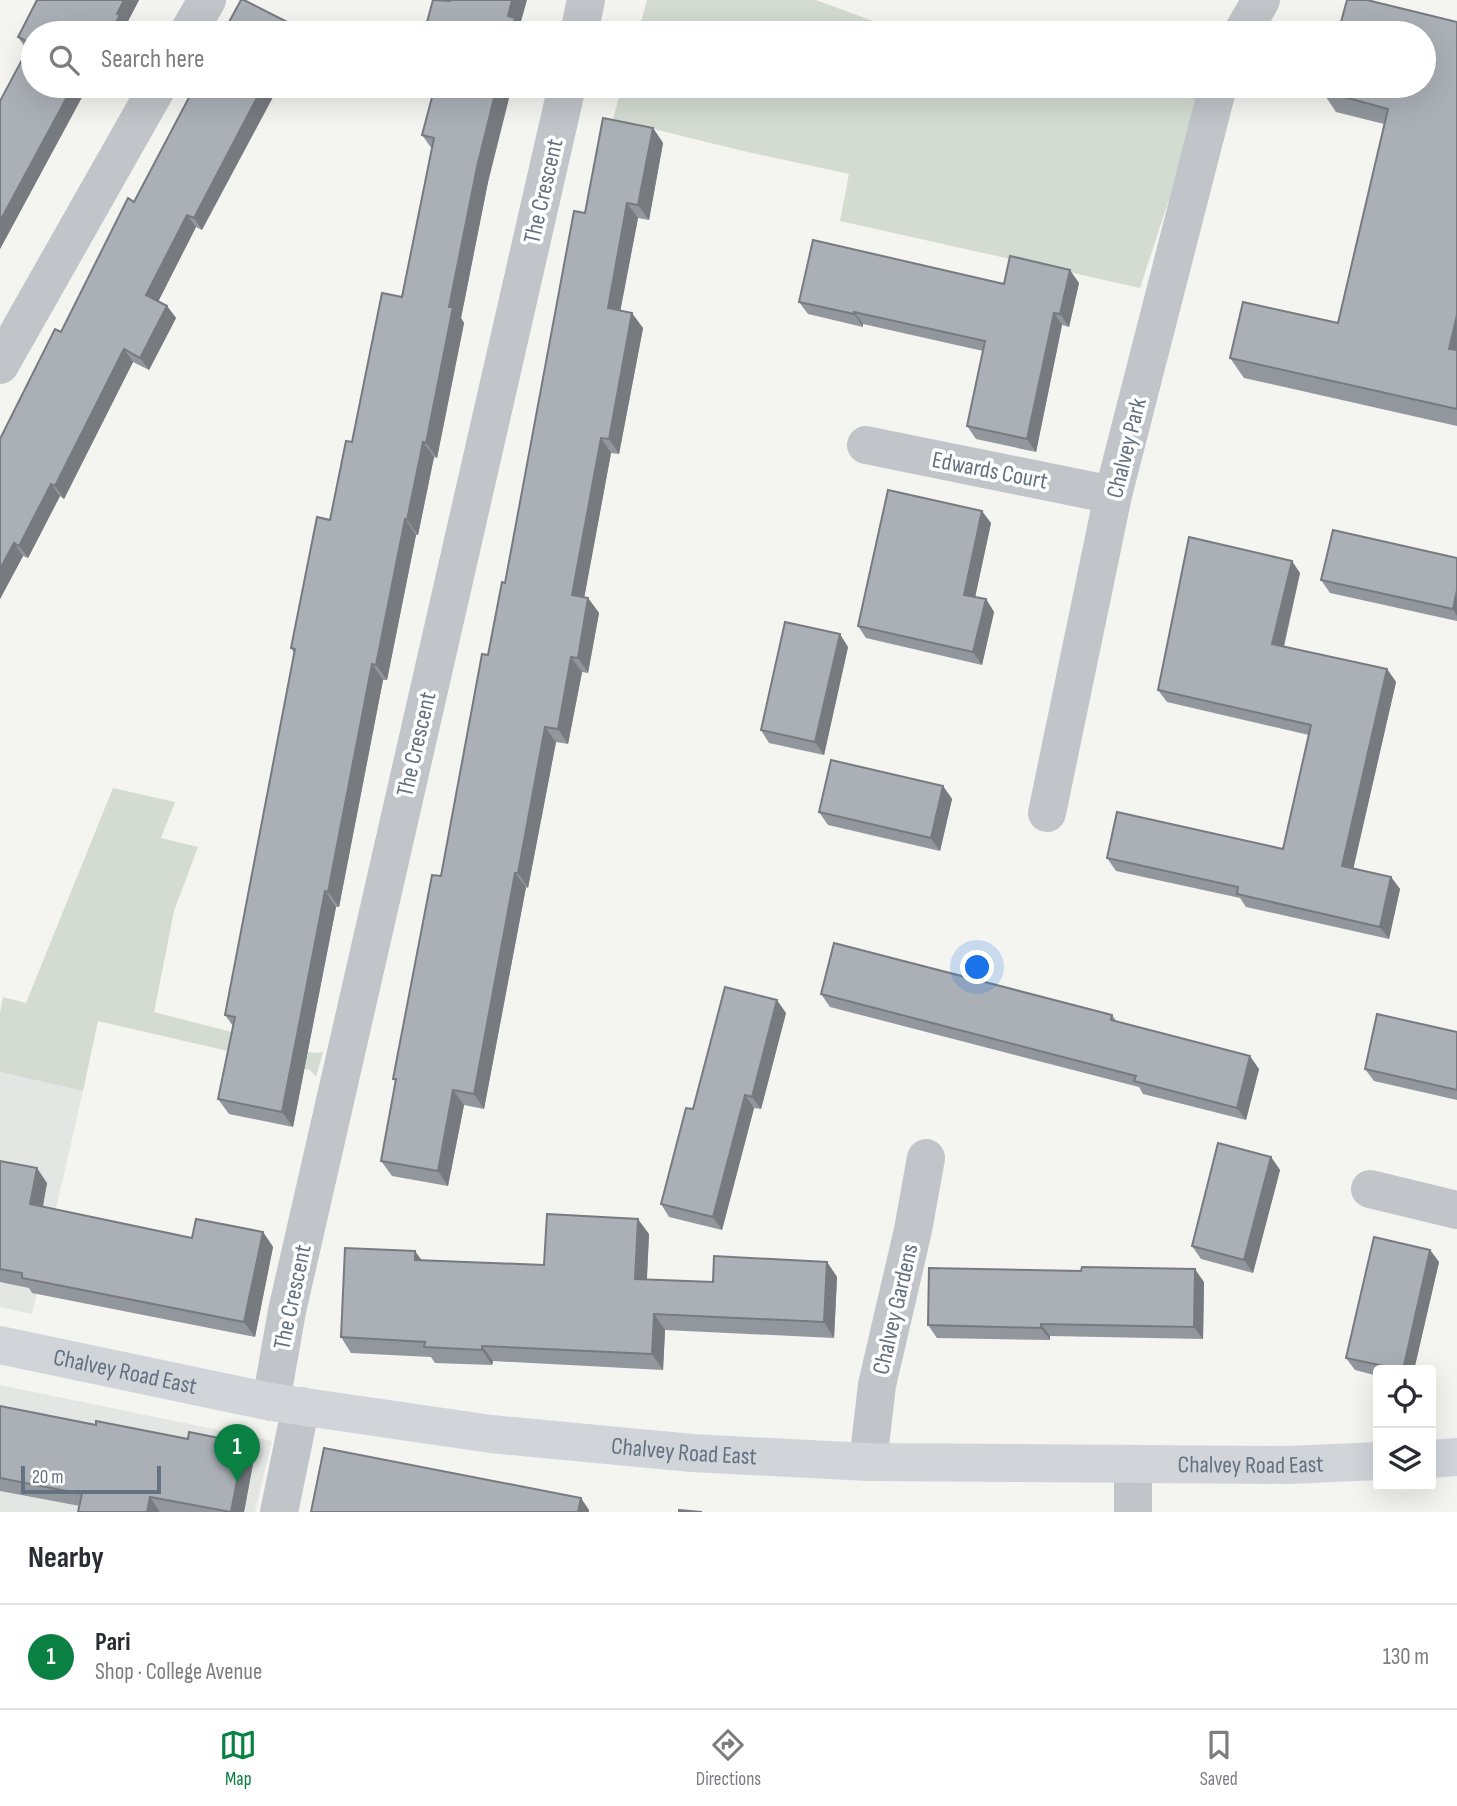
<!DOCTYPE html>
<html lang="en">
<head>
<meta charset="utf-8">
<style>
  body { margin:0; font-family:"Sofia Sans Condensed",sans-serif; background:#f7f7f7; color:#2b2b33 }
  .controls { position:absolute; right:21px; bottom:21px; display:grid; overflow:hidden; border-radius:7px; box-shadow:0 7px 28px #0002 }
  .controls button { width:63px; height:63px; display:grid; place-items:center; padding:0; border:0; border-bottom:2px solid #e1e1e2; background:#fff; color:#2b2b33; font:35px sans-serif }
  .scale { position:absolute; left:21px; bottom:18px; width:140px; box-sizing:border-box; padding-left:7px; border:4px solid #637181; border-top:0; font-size:19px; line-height:24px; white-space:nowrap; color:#637181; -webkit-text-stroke:5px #fff; paint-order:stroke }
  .you { position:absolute; left:978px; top:968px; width:24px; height:24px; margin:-18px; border:5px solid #fff; border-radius:50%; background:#1a73e8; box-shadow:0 0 0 10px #1a73e833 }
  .badge { display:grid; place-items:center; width:46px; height:46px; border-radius:50%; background:#0b8043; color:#fff; font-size:23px; font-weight:700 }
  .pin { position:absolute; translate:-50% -58px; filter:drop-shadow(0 2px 4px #0008) }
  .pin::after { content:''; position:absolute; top:37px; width:24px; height:21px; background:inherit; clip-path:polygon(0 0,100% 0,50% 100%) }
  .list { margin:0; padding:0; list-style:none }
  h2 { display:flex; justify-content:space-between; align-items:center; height:91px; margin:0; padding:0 28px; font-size:30px }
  h2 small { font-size:23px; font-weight:400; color:#7c7c81 }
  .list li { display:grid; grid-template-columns:46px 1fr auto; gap:21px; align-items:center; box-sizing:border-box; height:105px; padding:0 28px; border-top:2px solid #e1e1e2 }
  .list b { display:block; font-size:26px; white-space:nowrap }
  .list p { margin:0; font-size:23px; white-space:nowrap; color:#7c7c81 }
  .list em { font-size:23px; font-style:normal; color:#7c7c81 }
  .icon { flex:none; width:38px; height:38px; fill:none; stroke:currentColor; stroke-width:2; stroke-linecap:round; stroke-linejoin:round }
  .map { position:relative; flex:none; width:1457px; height:1512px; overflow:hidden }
  .search { position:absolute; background:#fff; box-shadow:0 7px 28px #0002; left:21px; right:21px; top:21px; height:77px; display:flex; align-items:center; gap:18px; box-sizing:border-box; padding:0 24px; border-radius:38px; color:#7c7c81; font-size:26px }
  .sheet { height:196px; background:#fff }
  nav { display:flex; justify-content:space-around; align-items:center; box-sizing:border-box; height:98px; border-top:2px solid #e1e1e2; background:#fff; font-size:19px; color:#7c7c81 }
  nav a { display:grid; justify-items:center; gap:4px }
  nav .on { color:#0b8043 }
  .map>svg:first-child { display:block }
  .built { fill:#e4e6e3 }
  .green { fill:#d4dbd1 }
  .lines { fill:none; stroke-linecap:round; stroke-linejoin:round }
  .street { stroke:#c1c4c8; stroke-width:38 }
  .secondary { stroke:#d1d5da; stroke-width:38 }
  .wall { fill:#92979d }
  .shaded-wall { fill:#777b7f }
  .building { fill:#aab0b6; stroke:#777b7f; stroke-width:2 }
  .labels { text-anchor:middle; stroke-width:7; stroke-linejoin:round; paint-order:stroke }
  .street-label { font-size:24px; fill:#637181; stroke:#fff }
</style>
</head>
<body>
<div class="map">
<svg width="1457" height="1512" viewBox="0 0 1457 1512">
  <rect width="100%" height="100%" fill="#f4f4f0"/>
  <g class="built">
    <polygon points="0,1072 83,1091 32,1314 0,1307"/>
    <polygon points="0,1385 272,1441 255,1512 0,1512"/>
  </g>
  <g class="green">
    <polygon points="647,0 816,0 905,33 638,33"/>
    <polygon points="622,86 1045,86 1052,88 1090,86 1206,86 1140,288 840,221 849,174 739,150 613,119"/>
    <polygon points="113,788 175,802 161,838 198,847 174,911 154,1012 314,1053 323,1052 316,1077 310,1070 98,1021 83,1091 0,1072 0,1013 3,997 26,1003"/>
  </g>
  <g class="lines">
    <g class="street">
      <polyline points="188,33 207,0"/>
      <polyline points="579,33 586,0"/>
      <polyline points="1242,33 1261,0"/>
      <polyline points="0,365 158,86"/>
      <polyline points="866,445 1113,495"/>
      <polyline points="1047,813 1113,495 1218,86"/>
      <polyline points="1370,1189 1457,1210"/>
      <polyline points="271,1402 287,1311 567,86"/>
      <polyline points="868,1462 877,1385 913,1230 926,1158"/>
      <polyline points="1133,1464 1133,1512"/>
      <polyline points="279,1512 301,1406"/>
    </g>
    <g class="secondary">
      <path id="s1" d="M0 1345 271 1402 491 1434 692 1453 868 1462 1289 1465 1378 1461"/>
      <polyline points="1431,1459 1457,1457"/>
    </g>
  </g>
  <g class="wall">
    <polygon points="37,0 139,0 126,25 128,28 125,33 33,33 33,86 88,86 0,249 27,50 18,37"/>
    <polygon points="1457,22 1457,426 1244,378 1230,358 1338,323 1384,124 1336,112 1322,91"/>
    <polygon points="195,86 202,230 196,227 158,301 167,306 176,318 149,370 133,362 64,499 60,496 28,558 23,556 0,599 0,439 134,202"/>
    <polygon points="435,86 512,86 488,182 461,318 464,323 437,458 434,457 418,535 416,535 387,680 383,680 339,907 336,907 293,1127 229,1114 218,1099 233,1026 225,1015 294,653 291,648 330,520 352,442 402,297 432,149 422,135"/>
    <polygon points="653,128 663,143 649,220 638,218 620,311 643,328 619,454 611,453 584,597 588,598 599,613 588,673 582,672 568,744 556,742 528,888 526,887 484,1109 464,1105 448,1186 392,1176 381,1161 396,1082 393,1079 441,876 585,213"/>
    <polygon points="1079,283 1069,327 1062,325 1036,452 976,439 967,426 983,351 863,324 863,327 808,314 799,302 1004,284"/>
    <polygon points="991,523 975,597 986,599 994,612 982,665 866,638 858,626"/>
    <polygon points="1457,558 1457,621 1330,593 1321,580"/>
    <polygon points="1300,573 1284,647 1387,669 1396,682 1353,868 1391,877 1400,889 1389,939 1246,907 1240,898 1116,871 1107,858 1283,849 1309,735 1167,702 1158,690"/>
    <polygon points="848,647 824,755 769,743 761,730"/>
    <polygon points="943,786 952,799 940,851 828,825 819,812"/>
    <polygon points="821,994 1112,1015 1117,1022 1259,1069 1246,1120 1143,1094 1139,1087 830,1007"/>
    <polygon points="786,1013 761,1109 754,1108 722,1230 669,1217 661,1204 693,1109"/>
    <polygon points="1457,1032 1457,1100 1374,1081 1365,1069"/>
    <polygon points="1271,1157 1280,1170 1253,1273 1201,1259 1192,1246"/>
    <polygon points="0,1161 47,1183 43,1207 192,1238 263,1232 273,1247 255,1337 32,1293 29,1288 0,1282"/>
    <polygon points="649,1234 647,1279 713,1282 827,1262 837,1277 834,1338 665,1330 663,1370 493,1361 492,1365 435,1363 431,1357 351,1353 341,1337 422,1260 544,1265"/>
    <polygon points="1430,1250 1439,1262 1414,1370 1378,1370 1378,1376 1355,1370 1346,1358"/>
    <polygon points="1204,1282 1203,1339 1050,1336 1050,1340 937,1338 928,1325"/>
    <polygon points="0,1406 254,1458 244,1512 78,1512 80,1506 0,1491"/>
  </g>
  <g class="shaded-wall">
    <polygon points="124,0 139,0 126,25 128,28 125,33 110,33 117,14"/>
    <polygon points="512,0 527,0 520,25 525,33 511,33 508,16"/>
    <polygon points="295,26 300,33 291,33"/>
    <polygon points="73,86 88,86 0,249 0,221"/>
    <polygon points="263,86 279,86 202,230 194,218"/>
    <polygon points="497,86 512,86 488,182 461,318 464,323 437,458 426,443 449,307 477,167"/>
    <polygon points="653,128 663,143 649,220 638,205"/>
    <polygon points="627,203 638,218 618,323 608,308"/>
    <polygon points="187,215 196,227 155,308 146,295"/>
    <polygon points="1070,270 1079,283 1069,327 1060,314"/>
    <polygon points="167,306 176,318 149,370 140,358"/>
    <polygon points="854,312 863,324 863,327 854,314"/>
    <polygon points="632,313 643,328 619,454 609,439"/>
    <polygon points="1054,313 1062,325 1036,452 1027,439"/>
    <polygon points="1457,315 1457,360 1449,349"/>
    <polygon points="124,349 133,362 64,499 55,486"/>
    <polygon points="601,438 611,453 582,610 572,595"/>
    <polygon points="423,442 434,457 418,535 407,520"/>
    <polygon points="51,484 60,496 28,558 19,546"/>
    <polygon points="982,511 991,523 973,607 964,595"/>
    <polygon points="405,519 416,535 387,680 376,665"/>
    <polygon points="14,543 23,556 0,599 0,569"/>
    <polygon points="1292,561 1300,573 1281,657 1272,644"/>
    <polygon points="1457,590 1457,616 1453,609"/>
    <polygon points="588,598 599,613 588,673 578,658"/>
    <polygon points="986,599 994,612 982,665 973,652"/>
    <polygon points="840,634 848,647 824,755 815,742"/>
    <polygon points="571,657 582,672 568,744 558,729"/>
    <polygon points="372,664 383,680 339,907 328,892"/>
    <polygon points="1387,669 1396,682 1351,879 1342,866"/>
    <polygon points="545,727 556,742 528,888 518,873"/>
    <polygon points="943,786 952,799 940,851 931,838"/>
    <polygon points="515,873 526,887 484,1109 474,1094"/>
    <polygon points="1391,877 1400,889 1389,939 1380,927"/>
    <polygon points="325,891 336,907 293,1127 282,1112"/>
    <polygon points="777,1000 786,1013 761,1109 752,1097"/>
    <polygon points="1250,1056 1259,1069 1246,1120 1237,1108"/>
    <polygon points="453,1090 464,1105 448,1186 438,1171"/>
    <polygon points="745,1095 754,1108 722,1230 713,1217"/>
    <polygon points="1271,1157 1280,1170 1253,1273 1244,1260"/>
    <polygon points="37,1168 47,1183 40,1219 30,1204"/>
    <polygon points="638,1219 649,1234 646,1294 635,1279"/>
    <polygon points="263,1232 273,1247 255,1337 244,1322"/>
    <polygon points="1430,1250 1439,1262 1414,1370 1403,1370"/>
    <polygon points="415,1251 426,1266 415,1260"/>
    <polygon points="827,1262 837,1277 834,1338 824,1322"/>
    <polygon points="1195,1269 1204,1282 1203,1339 1194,1327"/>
    <polygon points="654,1314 665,1330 663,1370 652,1354"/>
    <polygon points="1041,1324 1050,1336 1050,1340 1041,1328"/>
    <polygon points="482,1346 493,1361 492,1365 482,1350"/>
    <polygon points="244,1443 254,1458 244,1512 231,1512"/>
    <polygon points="150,1497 160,1512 147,1512"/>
    <polygon points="581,1498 589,1510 589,1512 578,1512"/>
  </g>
  <g class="building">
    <polygon points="37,0 124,0 117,14 120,15 110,33 33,33 33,86 73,86 0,221 0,101 31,43 18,37"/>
    <polygon points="241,0 244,0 295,26 291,33 223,33"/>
    <polygon points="433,0 450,1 451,0 512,0 508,16 515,18 511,33 424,33"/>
    <polygon points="1347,0 1367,0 1457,22 1457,315 1449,349 1457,350 1457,409 1230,358 1243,302 1338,323 1388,109 1322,91 1323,86 1424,86 1424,33 1338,33"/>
    <polygon points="195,86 263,86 194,218 187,215 146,295 167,306 140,358 124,349 55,486 51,484 19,546 14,543 0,569 0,439 55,329 61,332 128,198 134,202"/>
    <polygon points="435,86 497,86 477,167 449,307 453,307 426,443 423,442 407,520 405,519 376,665 372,664 328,892 325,891 282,1112 218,1099 235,1017 225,1015 295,649 291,648 317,517 330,520 346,441 352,442 382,293 402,297 434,138 422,135"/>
    <polygon points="603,118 653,128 638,205 627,203 608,308 632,313 609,439 601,438 572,595 588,598 578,658 571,657 558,729 545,727 518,873 515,873 474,1094 453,1090 438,1171 381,1161 396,1079 393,1079 432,875 441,876 482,654 488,655 502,582 505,583 574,211 585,213"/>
    <polygon points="813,240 1004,284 1010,256 1070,270 1060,314 1054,313 1027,439 967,426 985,341 854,312 854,314 799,302"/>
    <polygon points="888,490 982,511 964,595 986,599 973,652 858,626"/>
    <polygon points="1333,530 1457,558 1457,590 1453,609 1321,580"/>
    <polygon points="1189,537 1292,561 1272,644 1387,669 1342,866 1391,877 1380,927 1237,894 1238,887 1107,858 1117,812 1283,849 1311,725 1158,690"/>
    <polygon points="785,622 840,634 815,742 761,730"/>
    <polygon points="831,760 943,786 931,838 819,812"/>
    <polygon points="834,943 1112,1015 1111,1020 1250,1056 1237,1108 1134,1081 1136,1076 821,994"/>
    <polygon points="725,987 777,1000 752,1097 745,1095 713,1217 661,1204 686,1108 693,1109"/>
    <polygon points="1377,1014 1457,1032 1457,1090 1365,1069"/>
    <polygon points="1218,1143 1271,1157 1244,1260 1192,1246"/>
    <polygon points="0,1161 37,1168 30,1204 192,1238 196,1219 263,1232 244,1322 22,1278 22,1273 0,1269"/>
    <polygon points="547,1214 638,1219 635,1279 713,1282 714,1256 827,1262 824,1322 654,1314 652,1354 482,1346 482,1350 424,1347 425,1342 341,1337 345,1248 415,1251 415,1260 544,1265"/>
    <polygon points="1374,1237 1430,1250 1403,1370 1346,1358"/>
    <polygon points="1082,1267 1195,1269 1194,1327 1041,1324 1041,1328 928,1325 929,1268 1081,1271"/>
    <polygon points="0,1406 96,1425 96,1421 188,1439 189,1432 244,1443 231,1512 150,1497 147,1512 78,1512 82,1494 0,1478"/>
    <polygon points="324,1448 581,1498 578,1512 311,1512"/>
    <polygon points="679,1510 702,1512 679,1512"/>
  </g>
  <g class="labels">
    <g class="street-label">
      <text transform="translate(543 191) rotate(-77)" y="8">The Crescent</text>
      <text transform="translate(1126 448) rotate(-76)" y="8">Chalvey Park</text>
      <text transform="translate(990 470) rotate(11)" y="8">Edwards Court</text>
      <text transform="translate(416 744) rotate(-77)" y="8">The Crescent</text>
      <text transform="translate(292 1297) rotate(-78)" y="8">The Crescent</text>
      <text transform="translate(895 1309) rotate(-77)" y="8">Chalvey Gardens</text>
      <text dy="8" stroke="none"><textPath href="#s1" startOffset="128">Chalvey Road East</textPath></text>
      <text dy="8" stroke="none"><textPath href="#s1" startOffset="693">Chalvey Road East</textPath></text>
      <text dy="8" stroke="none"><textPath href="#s1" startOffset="1260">Chalvey Road East</textPath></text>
    </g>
  </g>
</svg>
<div class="controls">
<button><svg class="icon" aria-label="locate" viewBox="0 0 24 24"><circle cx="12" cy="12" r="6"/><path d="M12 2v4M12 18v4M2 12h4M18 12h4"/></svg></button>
<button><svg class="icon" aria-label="layers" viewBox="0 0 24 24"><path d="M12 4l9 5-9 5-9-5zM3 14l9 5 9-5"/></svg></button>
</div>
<div class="scale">20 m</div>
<div class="you"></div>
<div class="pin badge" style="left:237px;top:1482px">1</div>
<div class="search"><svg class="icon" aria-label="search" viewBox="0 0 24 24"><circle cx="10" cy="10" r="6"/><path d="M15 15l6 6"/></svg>Search here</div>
</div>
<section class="sheet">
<h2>Nearby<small></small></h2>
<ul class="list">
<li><span class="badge">1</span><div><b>Pari</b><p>Shop · College Avenue</p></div><em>130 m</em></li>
</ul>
</section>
<nav>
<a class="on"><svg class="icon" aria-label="map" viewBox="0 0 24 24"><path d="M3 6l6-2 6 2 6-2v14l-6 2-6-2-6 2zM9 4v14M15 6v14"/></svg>Map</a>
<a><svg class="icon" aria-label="directions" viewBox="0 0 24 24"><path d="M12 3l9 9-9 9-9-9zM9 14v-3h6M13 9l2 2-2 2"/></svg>Directions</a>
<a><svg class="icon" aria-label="saved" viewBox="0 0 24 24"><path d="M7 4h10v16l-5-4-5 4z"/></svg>Saved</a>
</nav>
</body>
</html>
